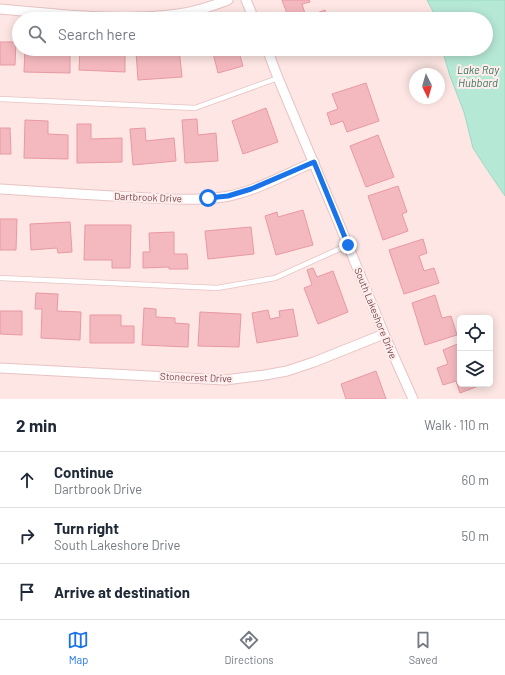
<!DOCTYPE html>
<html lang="en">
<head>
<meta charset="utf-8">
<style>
  body { margin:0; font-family:Barlow,sans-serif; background:#f2f2f3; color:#1f2937 }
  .controls { position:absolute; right:12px; bottom:12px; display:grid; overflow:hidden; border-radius:6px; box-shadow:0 2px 10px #0003 }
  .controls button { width:36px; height:36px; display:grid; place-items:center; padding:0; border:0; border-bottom:1px solid #e0e1e3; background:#fff; color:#1f2937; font:20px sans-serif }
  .compass { position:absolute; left:409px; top:68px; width:36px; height:36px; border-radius:50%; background:#fff; box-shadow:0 2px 10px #0003; rotate:175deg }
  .stop { position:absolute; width:12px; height:12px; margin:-9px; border:3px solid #1a73e8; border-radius:50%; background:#fff }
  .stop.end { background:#1a73e8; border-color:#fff; box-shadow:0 1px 4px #0008 }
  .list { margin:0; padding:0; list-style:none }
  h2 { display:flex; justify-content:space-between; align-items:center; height:52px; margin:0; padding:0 16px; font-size:17px }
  h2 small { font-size:13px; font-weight:400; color:#747a83 }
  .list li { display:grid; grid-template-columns:26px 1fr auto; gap:12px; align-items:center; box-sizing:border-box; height:56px; padding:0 16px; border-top:1px solid #e0e1e3 }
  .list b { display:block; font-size:15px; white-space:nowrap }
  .list p { margin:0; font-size:13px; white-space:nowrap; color:#747a83 }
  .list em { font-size:13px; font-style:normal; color:#747a83 }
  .icon { flex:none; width:22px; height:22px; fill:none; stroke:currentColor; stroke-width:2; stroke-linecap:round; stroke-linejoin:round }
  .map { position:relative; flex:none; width:505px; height:399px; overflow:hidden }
  .search { position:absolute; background:#fff; box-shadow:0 2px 10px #0003; left:12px; right:12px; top:12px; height:44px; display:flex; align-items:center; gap:10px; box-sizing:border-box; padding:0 14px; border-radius:22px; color:#747a83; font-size:15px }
  .sheet { height:220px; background:#fff }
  nav { display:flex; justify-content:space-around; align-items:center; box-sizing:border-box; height:56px; border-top:1px solid #e0e1e3; background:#fff; font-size:11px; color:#747a83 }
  nav a { display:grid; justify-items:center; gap:2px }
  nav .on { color:#1a73e8 }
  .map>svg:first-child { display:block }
  .water { fill:#b6e8d6; stroke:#9cdac5 }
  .building { fill:#f4b9bf; stroke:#e899a2 }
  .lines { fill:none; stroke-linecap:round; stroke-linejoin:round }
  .service-casing { stroke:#e7c3c4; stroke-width:6 }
  .minor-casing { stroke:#e7c3c4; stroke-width:11 }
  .service { stroke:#fff; stroke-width:4.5 }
  .minor { stroke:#fff; stroke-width:9 }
  .route { stroke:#1a73e8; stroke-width:5 }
  .labels { text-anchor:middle; stroke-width:4; stroke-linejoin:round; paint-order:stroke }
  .street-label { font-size:10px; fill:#77484e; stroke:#ffedeb }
  .water-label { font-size:11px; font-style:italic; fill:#387662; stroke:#ffedeb }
</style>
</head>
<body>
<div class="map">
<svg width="505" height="399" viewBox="0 0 505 399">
  <rect width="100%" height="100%" fill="#fde6e3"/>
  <polygon class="water" points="427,0 505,0 505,196 484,165 473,148 464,112 450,76 442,49 486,49 486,19 437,19"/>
  <g class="building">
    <polygon points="282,0 309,0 310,2 302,4 306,17 325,10 328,19 289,19"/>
    <polygon points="0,42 16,42 15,65 0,65"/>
    <polygon points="25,49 70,49 70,73 24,72"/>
    <polygon points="80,49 125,49 125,72 79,70"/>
    <polygon points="179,49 182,77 138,80 136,52"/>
    <polygon points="212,49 238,49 243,66 218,73"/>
    <polygon points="366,83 379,121 347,132 343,121 331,125 327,113 338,109 332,94"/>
    <polygon points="266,108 278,142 243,154 232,121"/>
    <polygon points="197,119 198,135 216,133 218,161 185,163 182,120"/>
    <polygon points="25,120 48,121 48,134 68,135 68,159 24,158"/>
    <polygon points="77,124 91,124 91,139 122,138 122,162 77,163"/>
    <polygon points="0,128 10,128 11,154 0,154"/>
    <polygon points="145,128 146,141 174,138 176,161 133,165 130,129"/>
    <polygon points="378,135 394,177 366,187 350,146"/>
    <polygon points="398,186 407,212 402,214 408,231 383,240 368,196"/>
    <polygon points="303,210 313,245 276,255 265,216 277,212 278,217"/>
    <polygon points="0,219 17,219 16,250 0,250"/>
    <polygon points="70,222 72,252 58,253 57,248 31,250 30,224"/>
    <polygon points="85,225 131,225 130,268 112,268 112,260 84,260"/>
    <polygon points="251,227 254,254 208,259 205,231"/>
    <polygon points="174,232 174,254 187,254 188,269 169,269 169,267 143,268 143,252 150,252 149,233"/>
    <polygon points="423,239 427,253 419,256 424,271 434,268 439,283 404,294 389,250"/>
    <polygon points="313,268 317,277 333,271 348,312 318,324 304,288 312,285 307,270"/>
    <polygon points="36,293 58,294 57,311 81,312 80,340 41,338 42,309 35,309"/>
    <polygon points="435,295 442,318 451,316 457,335 425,345 412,303"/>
    <polygon points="144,308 156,309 156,317 175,318 175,323 189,324 188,347 142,345"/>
    <polygon points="293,309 298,336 257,343 252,313 268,310 270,319 280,317 279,311"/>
    <polygon points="0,311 22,311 22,335 0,334"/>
    <polygon points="200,312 241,314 239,347 198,346"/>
    <polygon points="90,315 121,315 121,326 134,326 134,343 90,343"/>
    <polygon points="460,343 460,384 480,384 481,385 460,393 456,381 443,385 437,368 448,364 443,350"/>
    <polygon points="376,371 386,399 346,399 341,384"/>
  </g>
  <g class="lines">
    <defs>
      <g id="service">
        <polyline points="0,99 195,108 278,78"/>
        <polyline points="0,278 217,288 275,278 348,245"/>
      </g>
      <g id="minor">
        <polyline points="246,0 254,19"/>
        <path d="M0 9C59 14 119 22 178 14 195 12 212 6 228 0"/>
        <polyline points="267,49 278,78 348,245 384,334 413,399"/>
        <path d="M0 189C50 192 100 196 149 198 175 199 203 201 229 196 258 190 286 174 314 162"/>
        <polyline points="0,368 225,380 265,375 287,371 314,362 384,334"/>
      </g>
    </defs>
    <use href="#service" class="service-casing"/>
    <use href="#minor" class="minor-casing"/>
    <use href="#service" class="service"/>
    <use href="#minor" class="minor"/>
  </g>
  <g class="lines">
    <polyline class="route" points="208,198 228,196 251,189 314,162 348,245"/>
  </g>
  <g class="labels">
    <g class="street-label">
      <text transform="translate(148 197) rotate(2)" y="4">Dartbrook Drive</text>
      <text transform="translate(376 313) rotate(68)" y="4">South Lakeshore Drive</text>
      <text transform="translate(196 377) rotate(2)" y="4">Stonecrest Drive</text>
    </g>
    <g class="water-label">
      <text x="478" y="74">Lake Ray<tspan x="478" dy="13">Hubbard</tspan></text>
    </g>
  </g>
</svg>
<div class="controls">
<button><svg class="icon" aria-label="locate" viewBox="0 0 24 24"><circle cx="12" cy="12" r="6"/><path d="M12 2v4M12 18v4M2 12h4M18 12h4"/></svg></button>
<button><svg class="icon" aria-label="layers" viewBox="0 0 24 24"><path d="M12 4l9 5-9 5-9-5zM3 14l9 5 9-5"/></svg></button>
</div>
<svg class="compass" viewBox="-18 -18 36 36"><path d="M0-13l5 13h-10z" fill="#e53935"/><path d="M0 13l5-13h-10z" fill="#747a83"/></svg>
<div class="stop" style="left:208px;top:198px"></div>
<div class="stop end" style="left:348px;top:245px"></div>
<div class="search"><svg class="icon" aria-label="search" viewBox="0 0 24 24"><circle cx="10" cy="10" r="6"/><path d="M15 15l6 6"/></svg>Search here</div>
</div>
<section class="sheet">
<h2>2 min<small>Walk · 110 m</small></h2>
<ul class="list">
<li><svg class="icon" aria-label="ahead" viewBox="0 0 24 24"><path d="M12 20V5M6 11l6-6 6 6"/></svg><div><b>Continue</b><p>Dartbrook Drive</p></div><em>60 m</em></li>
<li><svg class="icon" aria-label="right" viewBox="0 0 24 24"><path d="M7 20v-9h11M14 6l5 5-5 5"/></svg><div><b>Turn right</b><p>South Lakeshore Drive</p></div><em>50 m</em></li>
<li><svg class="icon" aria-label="arrive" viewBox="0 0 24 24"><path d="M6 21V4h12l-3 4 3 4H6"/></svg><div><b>Arrive at destination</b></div></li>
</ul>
</section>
<nav>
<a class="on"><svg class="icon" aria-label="map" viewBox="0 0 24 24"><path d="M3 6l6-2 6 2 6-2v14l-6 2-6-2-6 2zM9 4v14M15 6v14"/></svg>Map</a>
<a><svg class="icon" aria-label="directions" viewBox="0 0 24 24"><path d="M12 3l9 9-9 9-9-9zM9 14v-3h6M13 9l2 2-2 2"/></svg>Directions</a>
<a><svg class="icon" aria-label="saved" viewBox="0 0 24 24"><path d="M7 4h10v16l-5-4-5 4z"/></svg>Saved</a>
</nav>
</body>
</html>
